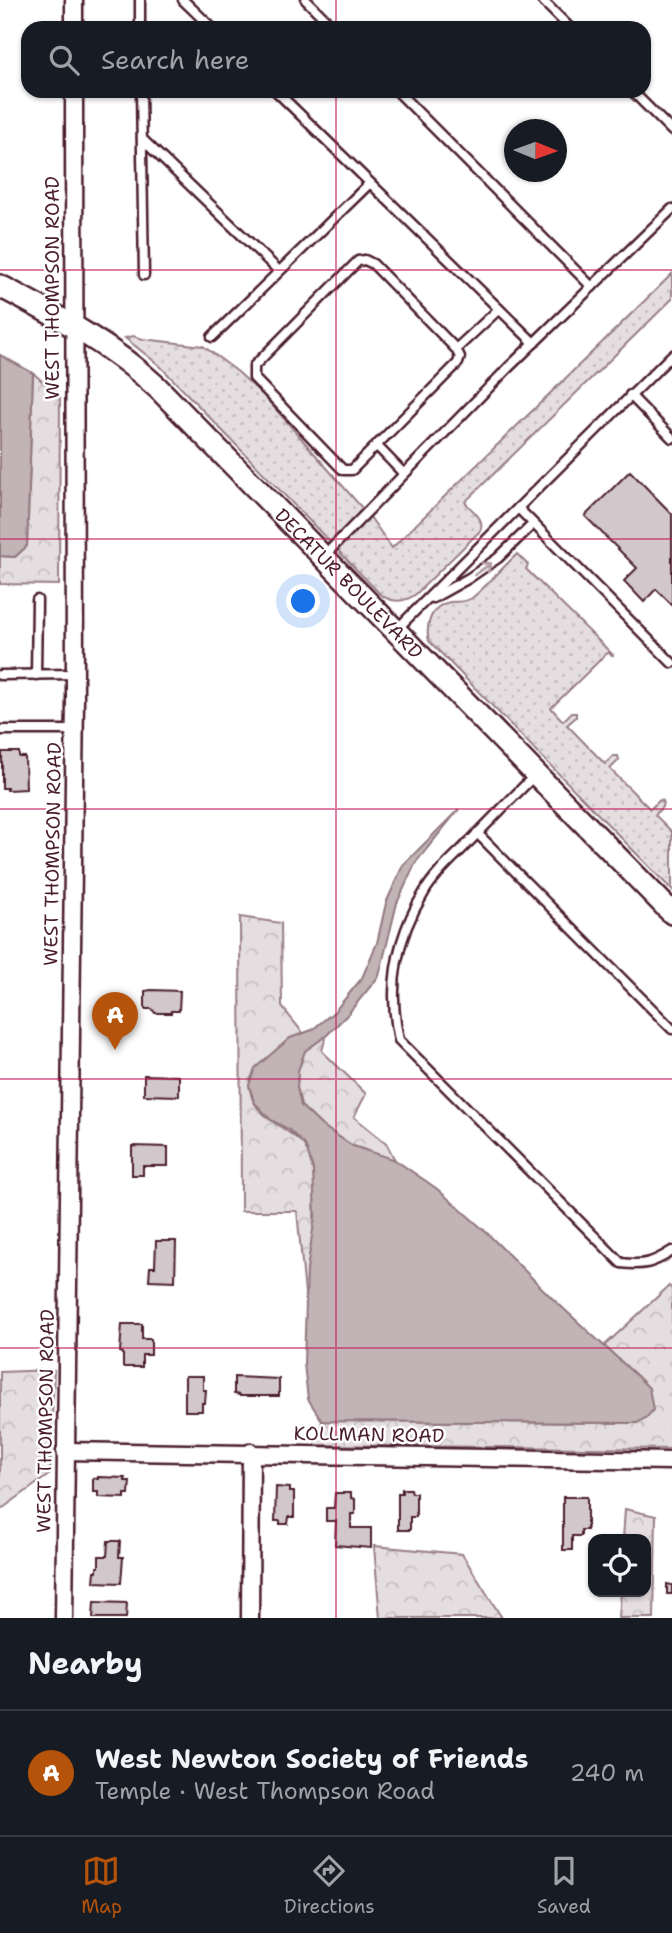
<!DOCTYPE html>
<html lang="en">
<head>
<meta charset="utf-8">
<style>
  body { margin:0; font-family:"Shantell Sans",sans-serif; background:#242831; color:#f1f3f6 }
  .controls { position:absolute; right:21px; bottom:21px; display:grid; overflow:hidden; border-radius:14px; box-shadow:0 2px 5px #0004 }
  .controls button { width:63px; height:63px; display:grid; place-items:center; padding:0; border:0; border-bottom:2px solid #363941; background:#171b24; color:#f1f3f6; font:35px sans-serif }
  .compass { position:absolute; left:504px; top:119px; width:63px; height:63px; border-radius:50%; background:#171b24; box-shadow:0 2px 5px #0004; rotate:91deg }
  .you { position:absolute; left:304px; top:602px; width:24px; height:24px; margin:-18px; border:5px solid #fff; border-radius:50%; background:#1a73e8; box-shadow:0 0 0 10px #1a73e833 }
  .badge { display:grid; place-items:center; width:46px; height:46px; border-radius:50%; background:#b45309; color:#fff; font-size:23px; font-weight:700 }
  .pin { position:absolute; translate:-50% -58px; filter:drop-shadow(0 2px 4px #0008) }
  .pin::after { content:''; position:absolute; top:37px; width:24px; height:21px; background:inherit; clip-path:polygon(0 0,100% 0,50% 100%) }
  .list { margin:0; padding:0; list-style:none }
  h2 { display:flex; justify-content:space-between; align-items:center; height:91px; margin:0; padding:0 28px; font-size:30px }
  h2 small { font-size:23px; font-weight:400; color:#9ea1a6 }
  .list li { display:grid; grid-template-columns:46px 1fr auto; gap:21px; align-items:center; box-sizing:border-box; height:126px; padding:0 28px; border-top:2px solid #363941 }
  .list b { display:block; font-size:26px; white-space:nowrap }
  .list p { margin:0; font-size:23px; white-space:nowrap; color:#9ea1a6 }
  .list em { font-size:23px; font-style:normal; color:#9ea1a6 }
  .icon { flex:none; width:38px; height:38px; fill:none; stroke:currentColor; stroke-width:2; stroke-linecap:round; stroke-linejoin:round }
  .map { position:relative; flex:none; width:672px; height:1618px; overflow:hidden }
  .search { position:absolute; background:#171b24; box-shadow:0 2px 5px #0004; left:21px; right:21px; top:21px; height:77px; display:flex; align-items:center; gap:18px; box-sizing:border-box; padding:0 24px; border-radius:21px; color:#9ea1a6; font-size:26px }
  .sheet { height:217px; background:#171b24 }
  nav { display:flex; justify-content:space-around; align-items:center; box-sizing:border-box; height:98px; border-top:2px solid #363941; background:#171b24; font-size:19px; color:#9ea1a6 }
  nav a { display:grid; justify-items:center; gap:4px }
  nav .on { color:#b45309 }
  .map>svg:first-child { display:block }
  .grass { fill:url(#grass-dots); stroke:#987e86; stroke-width:2 }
  .forest { fill:url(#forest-crowns); stroke:#987e86; stroke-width:2 }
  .water { fill:#c1b3b6; stroke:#91787e; stroke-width:2 }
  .building { fill:#d2c7cb; stroke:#4a1f2b; stroke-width:2 }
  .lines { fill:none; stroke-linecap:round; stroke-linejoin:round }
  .service-casing { stroke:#4a1f2b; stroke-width:13 }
  .minor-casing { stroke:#4a1f2b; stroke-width:21 }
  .tertiary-casing { stroke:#4a1f2b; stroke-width:26 }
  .service { stroke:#fff; stroke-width:8 }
  .minor { stroke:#fff; stroke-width:16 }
  .tertiary { stroke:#fff; stroke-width:21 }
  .oneway { stroke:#ae9aa0 }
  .grid { fill:none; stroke:#c2185b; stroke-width:2; stroke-opacity:0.55 }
  .labels { text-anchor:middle; stroke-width:5; stroke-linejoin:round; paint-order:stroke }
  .street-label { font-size:19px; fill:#4a1f2b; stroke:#fff }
</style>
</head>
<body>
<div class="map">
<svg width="672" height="1618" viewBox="0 0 672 1618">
  <defs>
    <pattern id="grass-dots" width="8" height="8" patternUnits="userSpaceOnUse" patternTransform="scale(1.75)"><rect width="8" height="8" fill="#e5dee0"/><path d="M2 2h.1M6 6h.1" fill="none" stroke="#c6bec0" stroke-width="1.8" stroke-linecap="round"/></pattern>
    <pattern id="forest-crowns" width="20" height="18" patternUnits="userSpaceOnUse" patternTransform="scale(1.75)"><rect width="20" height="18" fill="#e5dee0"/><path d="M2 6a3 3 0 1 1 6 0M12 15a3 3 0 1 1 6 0" fill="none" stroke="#c6bec0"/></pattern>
  </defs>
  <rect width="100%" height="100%" fill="#fff"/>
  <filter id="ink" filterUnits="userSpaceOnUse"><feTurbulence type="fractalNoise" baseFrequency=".0143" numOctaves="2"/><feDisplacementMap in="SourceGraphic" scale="14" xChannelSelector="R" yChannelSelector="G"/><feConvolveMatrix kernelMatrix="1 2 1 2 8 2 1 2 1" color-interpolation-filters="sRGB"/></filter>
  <g filter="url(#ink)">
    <g class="grass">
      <path d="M672 274V299L465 502C472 511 486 519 480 531L416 594C404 603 391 603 380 594L159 365 125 338 133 336 143 339 203 346 238 372 265 397 370 517 392 548Z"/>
      <path d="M517 554 528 565 526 569 613 655 612 656 608 652 551 708 563 721 571 713H576V717L567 725 605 764 613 756H618L619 760 610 769 650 809 660 800 663 801 662 807 655 815 672 832V890L429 641C425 626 431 605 450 602 459 601 464 603 472 598 488 585 502 568 517 554Z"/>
    </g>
    <g class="forest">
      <polygon points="33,373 60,397 59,585 0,584 0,556 15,557 27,546"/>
      <path d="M240 917 281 923 282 1007 303 1033 279 1047 249 1085C250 1090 251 1096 253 1100 262 1119 288 1129 302 1143 326 1166 309 1271 306 1304L297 1211H241Z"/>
      <polygon points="326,1036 322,1051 366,1094 354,1117 386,1143 395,1160 353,1146 321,1125 301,1106 297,1088 298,1070 305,1050"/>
      <polygon points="669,1286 672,1289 672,1449 315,1445 322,1421 637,1423 639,1378 604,1346"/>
      <polygon points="54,1370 50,1474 3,1508 0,1507 0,1372"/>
      <polygon points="625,1509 656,1516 654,1618 619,1618 621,1592 646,1592 646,1539 623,1539"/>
      <polygon points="374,1546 462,1554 502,1618 380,1618"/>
    </g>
    <g class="water">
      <polygon points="0,355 33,373 27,546 15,557 0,556"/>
      <polygon points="459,809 416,862 397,903 379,976 347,1015 326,1036 305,1051 298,1071 297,1088 301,1106 321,1125 353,1146 395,1160 436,1188 485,1231 552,1298 639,1378 649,1388 653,1410 647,1417 637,1423 322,1421 308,1399 304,1364 307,1270 315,1216 313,1169 305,1145 288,1129 271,1120 254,1102 249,1085 255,1068 290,1038 312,1030 335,1011 362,978 377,943 386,903 403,865"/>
    </g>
    <g class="building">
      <polygon points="630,471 672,514 672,605 656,589 644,602 624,581 637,568 585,516"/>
      <polygon points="2,752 19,752 19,757 25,757 26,789 7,790 7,788 2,788"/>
      <polygon points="151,990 180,991 179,1011 171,1011 171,1013 155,1013 152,1009 145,1009 145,991"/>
      <polygon points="144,1075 179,1076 179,1096 144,1095"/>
      <polygon points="132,1146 168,1147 168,1166 143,1166 143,1175 132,1175"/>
      <polygon points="156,1241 176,1241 175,1281 149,1280 150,1267 155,1267"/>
      <polygon points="122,1324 142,1324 142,1339 151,1339 151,1355 142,1355 142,1367 123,1367 123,1353 120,1352"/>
      <polygon points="185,1376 203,1376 203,1390 206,1390 205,1403 202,1403 202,1411 185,1411"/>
      <polygon points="234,1377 279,1379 279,1396 240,1396 240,1395 234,1394"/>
      <polygon points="98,1477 125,1478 125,1481 130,1481 129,1494 125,1494 125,1498 98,1497 98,1492 93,1492 93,1478 98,1479"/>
      <polygon points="276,1487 290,1488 290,1492 294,1492 294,1517 289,1517 288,1524 280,1524 280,1521 275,1521"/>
      <polygon points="402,1489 411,1489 412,1493 416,1493 416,1517 410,1517 410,1530 398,1530 398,1493 402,1493"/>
      <polygon points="335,1493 351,1493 351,1498 355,1499 355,1514 351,1514 351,1528 371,1528 371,1548 335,1545 336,1521 326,1521 326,1508 334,1508"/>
      <polygon points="563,1497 587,1497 587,1530 581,1530 581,1536 572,1536 572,1550 563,1550"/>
      <polygon points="108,1541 120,1541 119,1557 123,1557 121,1583 94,1582 95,1571 97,1571 97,1567 99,1567 99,1556 107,1556"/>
      <polygon points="667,1584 672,1585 672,1594 667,1594"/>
      <polygon points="94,1602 127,1603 126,1618 93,1618"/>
    </g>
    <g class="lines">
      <defs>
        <g id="service">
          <polyline points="140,0 140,28"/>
          <polyline points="183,0 212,28"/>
          <polyline points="306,0 334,28"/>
          <polyline points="542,0 570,28"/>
          <polyline points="141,91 144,275"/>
          <polyline points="276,91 534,343"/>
          <polyline points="397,91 592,287"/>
          <polyline points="632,91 672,131"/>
          <polyline points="142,139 279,271"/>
          <polygon points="365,260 373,264 456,349 460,357 458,363 352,470 343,470 254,378 254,366 358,261"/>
          <polyline points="212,337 370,183"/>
          <polyline points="456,349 499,309"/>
          <polyline points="672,355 518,508 672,663"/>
          <polyline points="630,395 672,438"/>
          <polyline points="376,445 404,474"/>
          <polyline points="325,555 508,368 672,209"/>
          <polyline points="433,598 469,578 498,558 533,524"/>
          <polyline points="397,629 518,508"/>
          <polyline points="0,675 75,674"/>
          <polyline points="36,675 37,600"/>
          <polyline points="0,730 74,730"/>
          <path d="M536 774C512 798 488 823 464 847 451 860 435 874 425 891 396 938 387 986 399 1040L621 1263C644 1266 653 1263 672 1251"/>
          <polyline points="477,833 672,1029"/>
        </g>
        <g id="minor">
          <polyline points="74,28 74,0"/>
          <polyline points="65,1451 672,1461"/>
          <polyline points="64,1618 75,698 74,91"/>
          <polyline points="250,1618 251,1452"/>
        </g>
        <g id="tertiary">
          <path id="s1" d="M0 286C56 316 111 344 158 388L672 913"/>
        </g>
      </defs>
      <use href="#service" class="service-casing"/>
      <use href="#minor" class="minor-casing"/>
      <use href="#tertiary" class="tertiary-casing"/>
      <use href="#service" class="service"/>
      <use href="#minor" class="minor"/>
      <use href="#tertiary" class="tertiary"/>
    </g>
    <defs><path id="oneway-shaft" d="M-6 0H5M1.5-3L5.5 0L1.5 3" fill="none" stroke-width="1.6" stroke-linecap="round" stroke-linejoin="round" transform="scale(1.75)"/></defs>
    <use class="oneway" href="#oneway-shaft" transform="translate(483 569) rotate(-35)"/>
  </g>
  <path class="grid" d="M336 0V28M336 91V1618M0 270H672M0 539H672M0 809H672M0 1079H672M0 1348H672"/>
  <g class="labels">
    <g class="street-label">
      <text transform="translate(52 288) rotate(-90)" y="7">WEST THOMPSON ROAD</text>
      <text dy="7" stroke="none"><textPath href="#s1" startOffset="462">DECATUR BOULEVARD</textPath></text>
      <text transform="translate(52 854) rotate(-89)" y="7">WEST THOMPSON ROAD</text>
      <text transform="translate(45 1421) rotate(-89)" y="7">WEST THOMPSON ROAD</text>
      <text transform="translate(369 1434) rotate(1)" y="7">KOLLMAN ROAD</text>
    </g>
  </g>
</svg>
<div class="controls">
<button><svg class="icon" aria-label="locate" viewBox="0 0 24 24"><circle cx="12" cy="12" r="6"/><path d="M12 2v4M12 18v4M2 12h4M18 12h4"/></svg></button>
</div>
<svg class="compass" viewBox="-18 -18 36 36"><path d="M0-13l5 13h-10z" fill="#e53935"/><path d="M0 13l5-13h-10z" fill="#9ea1a6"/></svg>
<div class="you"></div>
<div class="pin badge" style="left:115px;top:1050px">A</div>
<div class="search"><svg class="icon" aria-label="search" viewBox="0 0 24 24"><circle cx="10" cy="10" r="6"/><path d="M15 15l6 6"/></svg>Search here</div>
</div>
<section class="sheet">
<h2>Nearby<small></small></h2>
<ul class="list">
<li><span class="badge">A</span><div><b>West Newton Society of Friends</b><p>Temple · West Thompson Road</p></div><em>240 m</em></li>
</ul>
</section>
<nav>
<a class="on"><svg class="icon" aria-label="map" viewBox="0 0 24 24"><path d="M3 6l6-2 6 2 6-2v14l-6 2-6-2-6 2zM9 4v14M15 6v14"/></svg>Map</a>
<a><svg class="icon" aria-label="directions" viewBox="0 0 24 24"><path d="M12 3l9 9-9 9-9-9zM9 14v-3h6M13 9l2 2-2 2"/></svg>Directions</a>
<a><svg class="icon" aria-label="saved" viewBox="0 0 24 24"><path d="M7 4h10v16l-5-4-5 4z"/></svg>Saved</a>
</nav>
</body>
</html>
